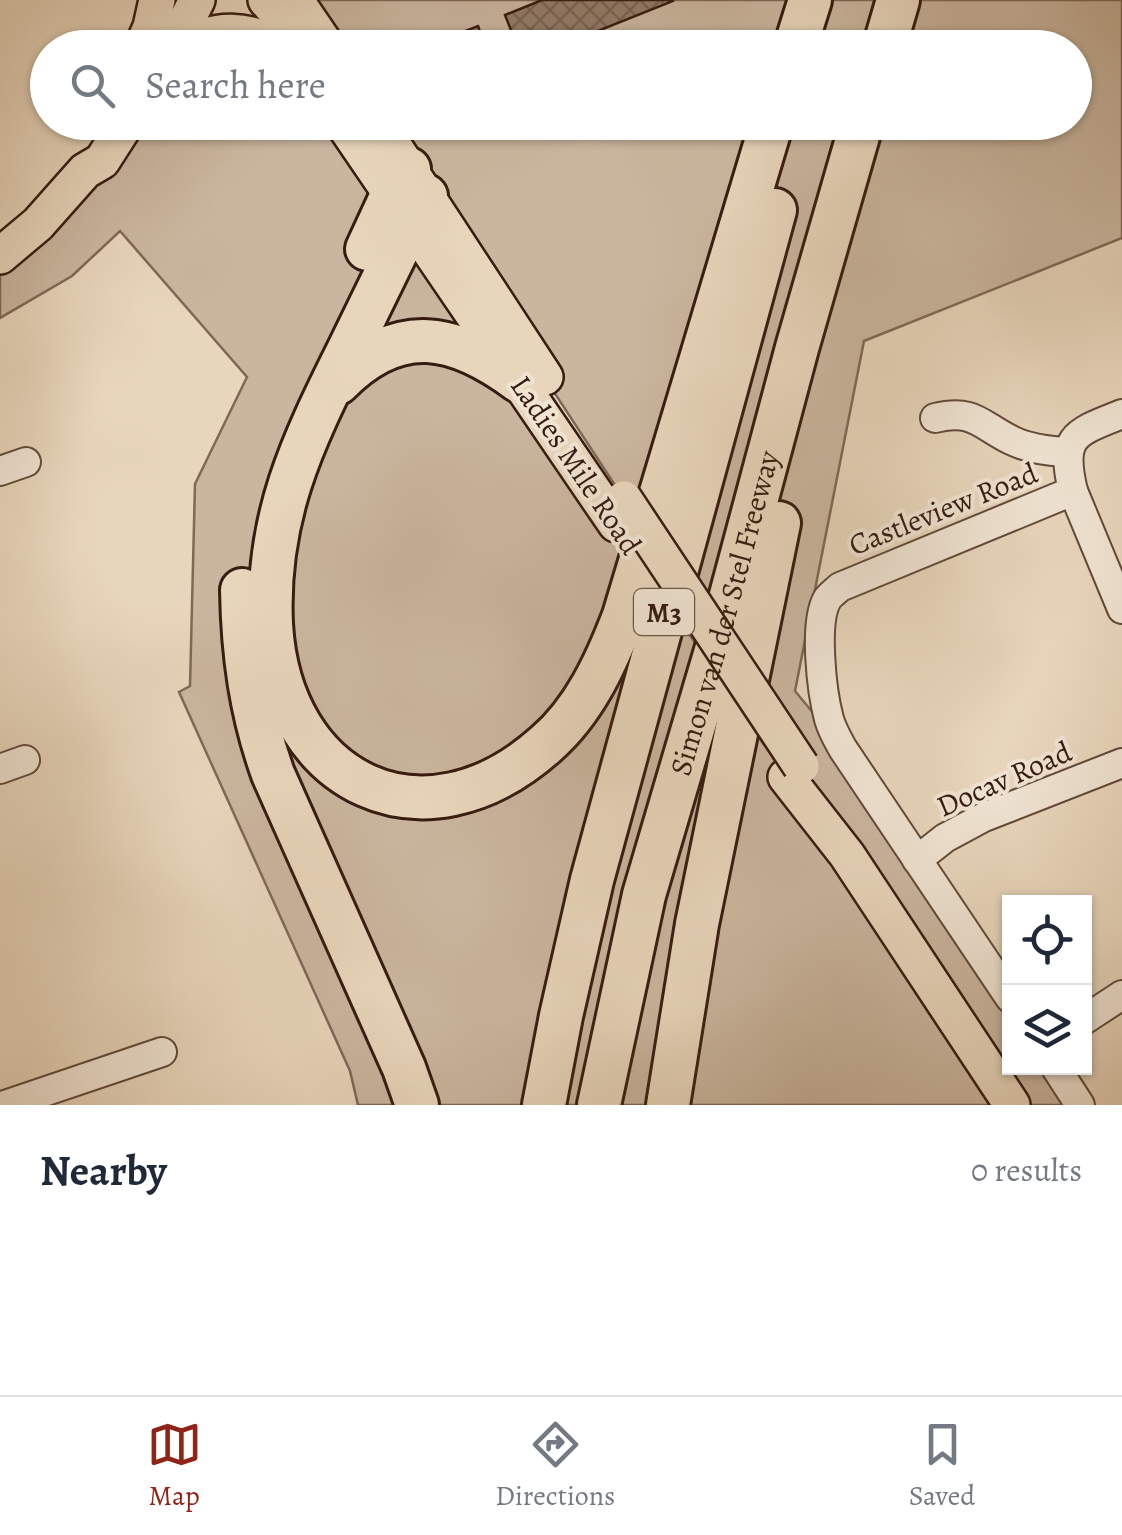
<!DOCTYPE html>
<html lang="en">
<head>
<meta charset="utf-8">
<style>
  body { margin:0; font-family:Alegreya,serif; background:#f6f6f7; color:#1f2937 }
  .controls { position:absolute; right:30px; bottom:30px; display:grid; overflow:hidden; border-radius:0px; box-shadow:0 2px 8px #0004 }
  .controls button { width:90px; height:90px; display:grid; place-items:center; padding:0; border:0; border-bottom:2px solid #e0e1e3; background:#fff; color:#1f2937; font:50px sans-serif }
  .list { margin:0; padding:0; list-style:none }
  h2 { display:flex; justify-content:space-between; align-items:center; height:130px; margin:0; padding:0 40px; font-size:42px }
  h2 small { font-size:32px; font-weight:400; color:#747a83 }
  .icon { flex:none; width:55px; height:55px; fill:none; stroke:currentColor; stroke-width:2; stroke-linecap:round; stroke-linejoin:round }
  .map { position:relative; flex:none; width:1122px; height:1105px; overflow:hidden }
  .search { position:absolute; background:#fff; box-shadow:0 2px 8px #0004; left:30px; right:30px; top:30px; height:110px; display:flex; align-items:center; gap:25px; box-sizing:border-box; padding:0 35px; border-radius:55px; color:#747a83; font-size:38px }
  .sheet { height:290px; background:#fff }
  nav { display:flex; justify-content:space-around; align-items:center; box-sizing:border-box; height:140px; border-top:2px solid #e0e1e3; background:#fff; font-size:28px; color:#747a83 }
  nav a { display:grid; justify-items:center; gap:5px }
  nav .on { color:#8f2418 }
  .map>svg:first-child { display:block }
  .grass { fill:#cab69f; stroke:#806858; stroke-width:2.5 }
  .building { fill:url(#building-cross-hatch); stroke:#361b10; stroke-width:2.5 }
  .lines { fill:none; stroke-linecap:round; stroke-linejoin:round }
  .minor-casing { stroke:#624a3b; stroke-width:32 }
  .major-casing { stroke:#361b10; stroke-width:40 }
  .highway-casing { stroke:#361b10; stroke-width:48 }
  .minor { stroke:#f0e4d3; stroke-width:28 }
  .major { stroke:#e8d6bc; stroke-width:35 }
  .highway { stroke:#e8d6bc; stroke-width:42 }
  .major-bridge-casing { stroke:#361b10; stroke-width:40; stroke-linecap:butt }
  .major-bridge { stroke:#e8d6bc; stroke-width:35 }
  .labels { text-anchor:middle; stroke-width:8; stroke-linejoin:round; paint-order:stroke }
  .shield { fill:#f0e4d3; stroke:#6e574a; stroke-width:2.5 }
  .shield-label { font-size:28px; font-weight:bold; fill:#361b10 }
  .street-label { font-size:30px; fill:#361b10; stroke:#f0e4d3 }
</style>
</head>
<body>
<div class="map">
<svg width="1122" height="1105" viewBox="0 0 1122 1105">
  <defs>
    <pattern id="building-cross-hatch" width="8" height="8" patternUnits="userSpaceOnUse" patternTransform="scale(2.5)"><rect width="8" height="8" fill="#937c69"/><path d="M0 0l8 8M0 8l8-8" fill="none" stroke="#796555"/></pattern>
  </defs>
  <rect width="100%" height="100%" fill="#e8d6bc"/>
  <filter id="stains"><feTurbulence type="fractalNoise" baseFrequency=".002" numOctaves="4"/><feColorMatrix values="0 0 0 0 .2 0 0 0 0 .09 0 0 0 0 .02 0 0 0 .5 -.17"/></filter>
  <radialGradient id="worn" r=".72"><stop offset=".6" stop-color="#630" stop-opacity="0"/><stop offset="1" stop-color="#630" stop-opacity=".3"/></radialGradient>
  <polygon class="grass" points="296,0 1122,0 1122,238 864,341 795,691 843,749 1009,998 1010,1068 1056,1068 1080,1105 358,1105 350,1071 179,692 190,686 195,484 247,377 120,231 72,276 0,318 0,256 127,123 342,123 786,777 624,499 378,123 1074,122 1074,48 328,47"/>
  <g class="building">
    <polygon points="542,0 673,0 673,1 568,43 566,38 542,48 518,48 505,15"/>
    <polygon points="478,26 486,48 426,48 426,46"/>
  </g>
  <g class="lines">
    <defs>
      <g id="minor">
        <path d="M935 418C974 409 979 424 1011 440 1029 449 1048 451 1067 452"/>
        <polyline points="0,471 26,462"/>
        <polyline points="1073,491 1122,609"/>
        <polyline points="0,769 25,760"/>
        <polyline points="917,860 945,838 984,817 1122,763"/>
        <path d="M1010 998 843 749C838 740 832 730 829 719 822 693 813 621 828 598 829 596 838 589 840 587L1073 491C1060 436 1074 433 1122 414"/>
        <polyline points="1084,1020 1122,995"/>
        <polyline points="1056,1068 1080,1105"/>
        <polyline points="5,1105 162,1052"/>
      </g>
      <g id="major">
        <polyline points="266,0 284,20 299,48"/>
        <polyline points="296,1 328,48"/>
        <polyline points="142,48 151,27 157,0"/>
        <polyline points="168,48 188,18 197,0"/>
        <path d="M185 48C213 26 250 28 279 48"/>
        <polyline points="342,122 616,524"/>
        <polyline points="378,122 545,377"/>
        <polyline points="0,256 38,224 85,171 102,161 127,122"/>
        <polyline points="786,777 847,855 1012,1105"/>
      </g>
      <g id="highway">
        <polyline points="795,48 810,0"/>
        <polyline points="884,48 898,0"/>
        <path d="M426 196 411 222C390 265 369 308 348 351 302 443 266 518 271 624 280 784 423 854 546 744 584 711 606 663 624 616L772 122"/>
        <polyline points="367,249 392,195 409,169"/>
        <path d="M338 383C399 321 455 334 519 381"/>
        <path d="M242 590C243 654 251 713 273 774L404 1068 417 1105"/>
        <polyline points="544,1105 561,1016 592,880 775,210"/>
        <path id="s1" d="M599 1105 644 895 718 644 797 348 862 122"/>
        <polyline points="668,1105 697,924 779,523"/>
      </g>
    </defs>
    <use href="#minor" class="minor-casing"/>
    <use href="#major" class="major-casing"/>
    <use href="#highway" class="highway-casing"/>
    <use href="#minor" class="minor"/>
    <use href="#major" class="major"/>
    <use href="#highway" class="highway"/>
    <defs>
      <polyline id="major-bridge" points="624,499 801,766"/>
    </defs>
    <use href="#major-bridge" class="major-bridge-casing"/>
    <use href="#major-bridge" class="major-bridge"/>
  </g>
  <g class="labels">
    <rect class="shield" x="634" y="589" width="60" height="46" rx="8"/>
    <g class="shield-label">
      <text x="664" y="622">M3</text>
    </g>
    <g class="street-label">
      <text transform="translate(576 465) rotate(56)" y="10">Ladies Mile Road</text>
      <text transform="translate(943 509) rotate(-22)" y="10">Castleview Road</text>
      <text dy="10" stroke="none"><textPath href="#s1" startOffset="508">Simon van der Stel Freeway</textPath></text>
      <text transform="translate(1004 779) rotate(-24)" y="10">Docav Road</text>
    </g>
  </g>
  <rect width="100%" height="100%" filter="url(#stains)"/>
  <rect width="100%" height="100%" fill="url(#worn)"/>
</svg>
<div class="controls">
<button><svg class="icon" aria-label="locate" viewBox="0 0 24 24"><circle cx="12" cy="12" r="6"/><path d="M12 2v4M12 18v4M2 12h4M18 12h4"/></svg></button>
<button><svg class="icon" aria-label="layers" viewBox="0 0 24 24"><path d="M12 4l9 5-9 5-9-5zM3 14l9 5 9-5"/></svg></button>
</div>
<div class="search"><svg class="icon" aria-label="search" viewBox="0 0 24 24"><circle cx="10" cy="10" r="6"/><path d="M15 15l6 6"/></svg>Search here</div>
</div>
<section class="sheet">
<h2>Nearby<small>0 results</small></h2>
<ul class="list">
</ul>
</section>
<nav>
<a class="on"><svg class="icon" aria-label="map" viewBox="0 0 24 24"><path d="M3 6l6-2 6 2 6-2v14l-6 2-6-2-6 2zM9 4v14M15 6v14"/></svg>Map</a>
<a><svg class="icon" aria-label="directions" viewBox="0 0 24 24"><path d="M12 3l9 9-9 9-9-9zM9 14v-3h6M13 9l2 2-2 2"/></svg>Directions</a>
<a><svg class="icon" aria-label="saved" viewBox="0 0 24 24"><path d="M7 4h10v16l-5-4-5 4z"/></svg>Saved</a>
</nav>
</body>
</html>
